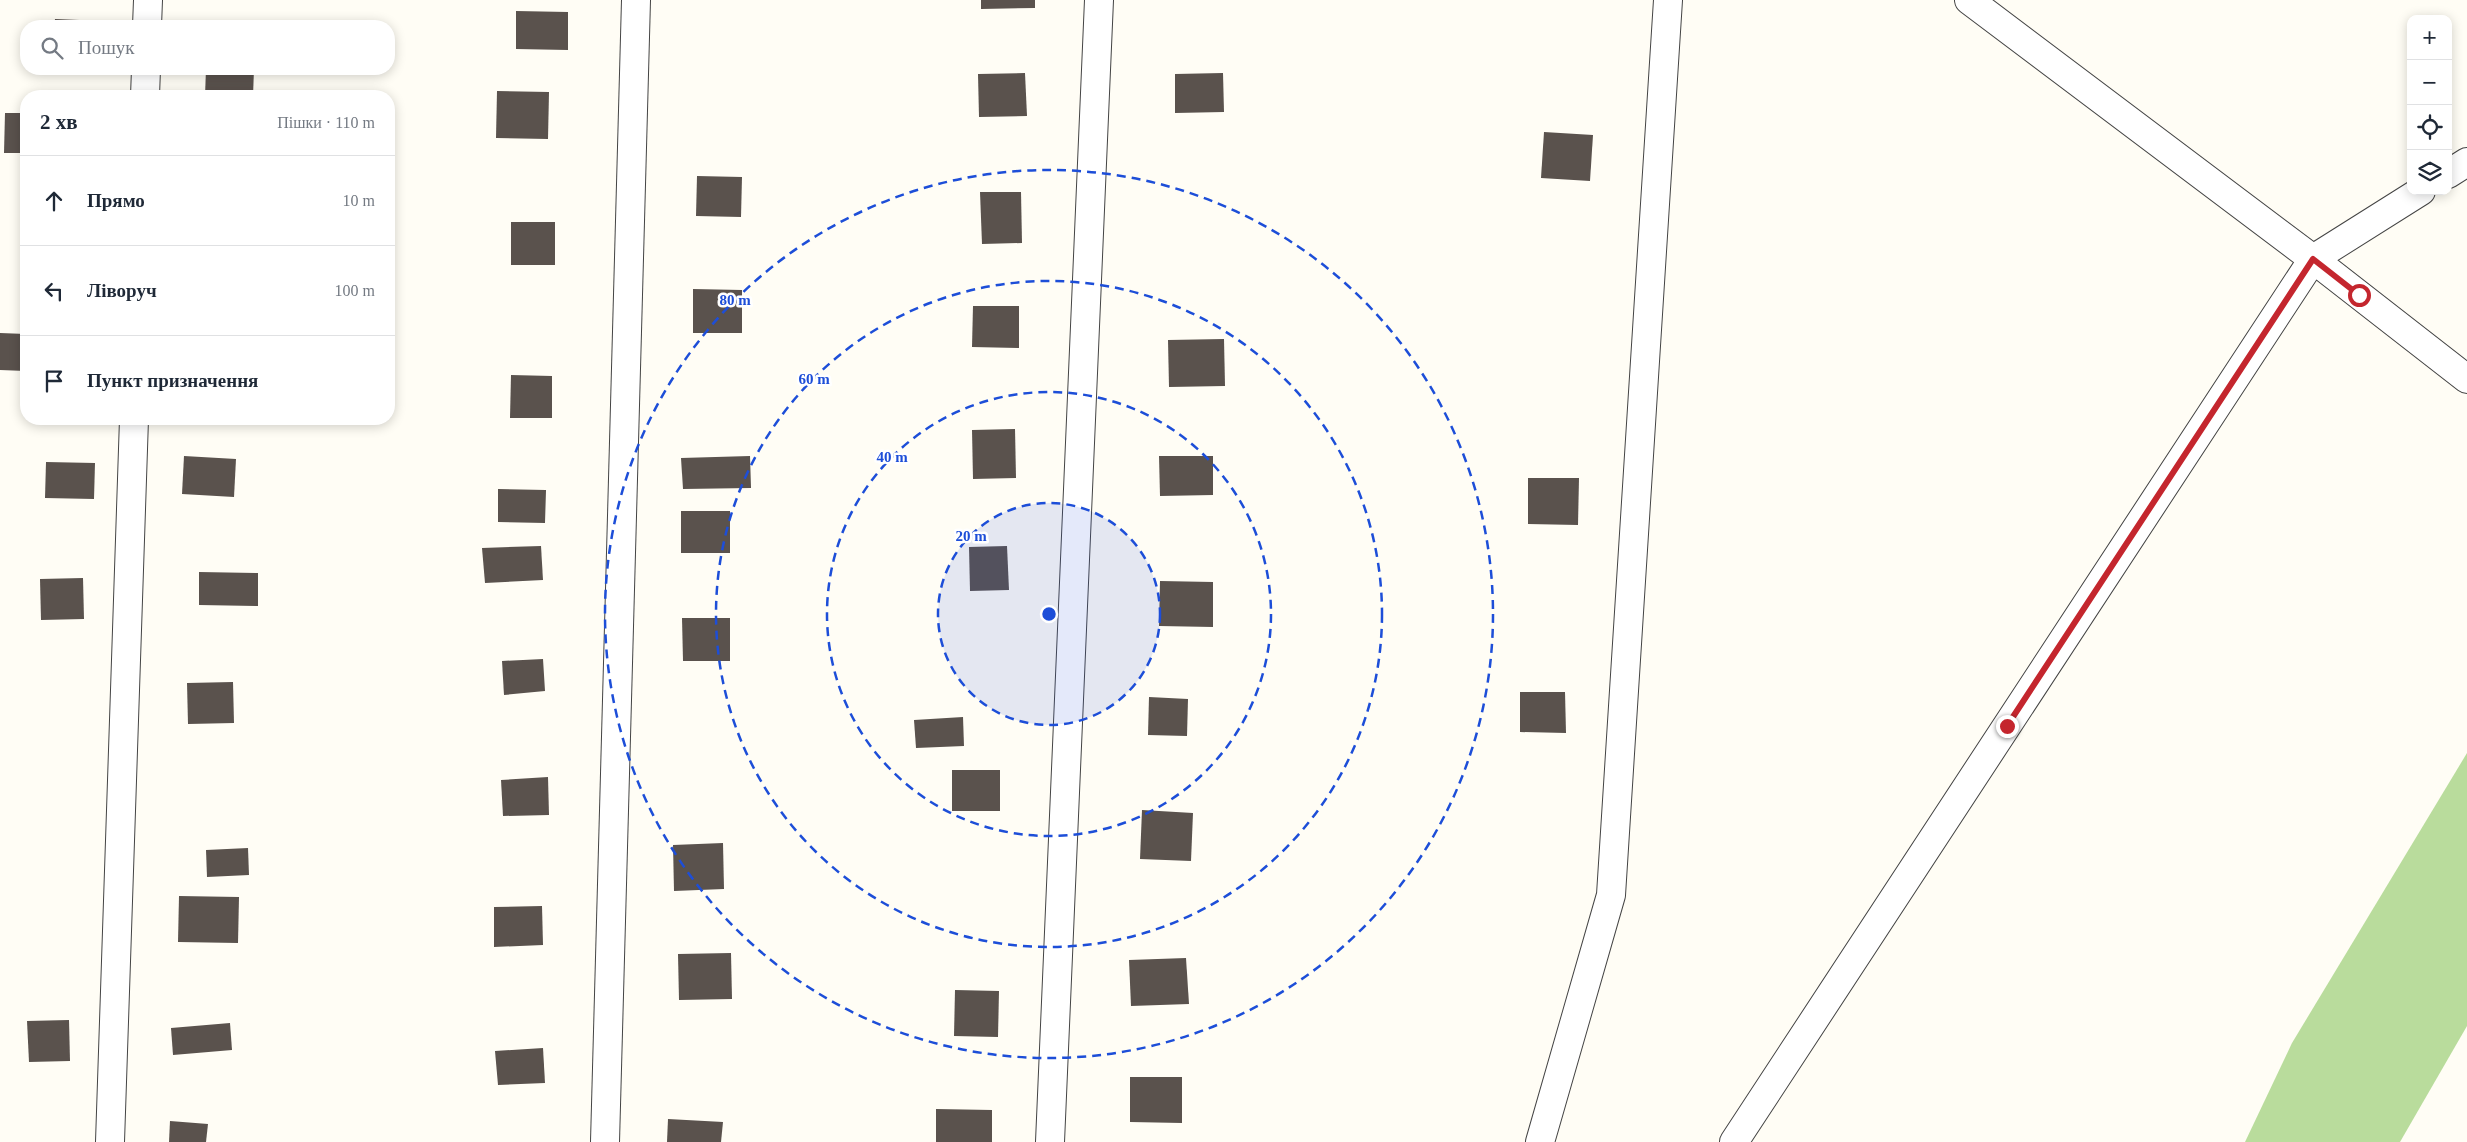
<!DOCTYPE html>
<html lang="uk">
<head>
<meta charset="utf-8">
<style>
  body { margin:0; font-family:Georgia,serif; background:#f2f2f3; color:#1f2937 }
  .controls { position:absolute; right:15px; top:15px; display:grid; overflow:hidden; border-radius:10px; box-shadow:0 2px 12px #0003 }
  .controls button { width:45px; height:45px; display:grid; place-items:center; padding:0; border:0; border-bottom:1px solid #e0e1e3; background:#fff; color:#1f2937; font:25px sans-serif }
  .stop { position:absolute; width:15px; height:15px; margin:-11px; border:4px solid #c4262e; border-radius:50%; background:#fff }
  .stop.end { background:#c4262e; border-color:#fff; box-shadow:0 1px 5px #0008 }
  .list { margin:0; padding:0; list-style:none }
  h2 { display:flex; justify-content:space-between; align-items:center; height:65px; margin:0; padding:0 20px; font-size:21px }
  h2 small { font-size:16px; font-weight:400; color:#747a83 }
  .list li { display:grid; grid-template-columns:32px 1fr auto; gap:15px; align-items:center; box-sizing:border-box; height:90px; padding:0 20px; border-top:1px solid #e0e1e3 }
  .list b { display:block; font-size:19px; white-space:nowrap }
  .list em { font-size:16px; font-style:normal; color:#747a83 }
  .icon { flex:none; width:28px; height:28px; fill:none; stroke:currentColor; stroke-width:2; stroke-linecap:round; stroke-linejoin:round }
  .map { position:relative; flex:none; width:2467px; height:1142px; overflow:hidden }
  .search { position:absolute; background:#fff; box-shadow:0 2px 12px #0003; left:20px; top:20px; width:375px; height:55px; display:flex; align-items:center; gap:12px; box-sizing:border-box; padding:0 18px; border-radius:20px; color:#747a83; font-size:19px }
  .panel { position:absolute; background:#fff; box-shadow:0 2px 12px #0003; left:20px; top:90px; width:375px; height:335px; border-radius:20px }
  .map>svg:first-child { display:block }
  .forest { fill:#b9dc9c }
  .building { fill:#5a524d }
  .lines { fill:none; stroke-linecap:round; stroke-linejoin:round }
  .minor-casing { stroke:#444; stroke-width:30 }
  .minor { stroke:#fff; stroke-width:28 }
  .route { stroke:#c4262e; stroke-width:6 }
  .ring { fill:none; stroke:#1d4ed8; stroke-width:2.5; stroke-dasharray:9 6 }
  .centre { fill:#1d4ed8; stroke:#fff; stroke-width:2.5 }
  .ring-label { font-size:15px; text-anchor:middle; font-weight:bold; fill:#1d4ed8; stroke:#fff; stroke-width:5; stroke-linejoin:round; paint-order:stroke }
</style>
</head>
<body>
<div class="map">
<svg width="2467" height="1142" viewBox="0 0 2467 1142">
  <rect width="100%" height="100%" fill="#fffdf5"/>
  <polygon class="forest" points="2467,753 2467,1026 2400,1142 2245,1142 2292,1043"/>
  <g class="building">
    <polygon points="981,0 1035,0 1035,8 981,9"/>
    <polygon points="516,11 568,12 568,50 516,49"/>
    <polygon points="55,19 104,21 104,26 54,26"/>
    <polygon points="206,69 254,69 253,96 205,96"/>
    <polygon points="1025,73 1027,116 979,117 978,74"/>
    <polygon points="1223,73 1224,112 1175,113 1175,74"/>
    <polygon points="497,91 549,92 548,139 496,138"/>
    <polygon points="5,113 26,113 26,153 4,153"/>
    <polygon points="1544,132 1593,135 1590,181 1541,178"/>
    <polygon points="697,176 742,177 741,217 696,216"/>
    <polygon points="980,192 1021,192 1022,243 982,244"/>
    <rect x="511" y="222" width="44" height="43"/>
    <polygon points="693,289 742,290 742,333 693,333"/>
    <polygon points="973,306 1019,306 1019,348 972,347"/>
    <polygon points="0,333 26,334 26,371 0,370"/>
    <polygon points="1224,339 1225,386 1169,387 1168,340"/>
    <polygon points="511,375 552,376 552,418 510,418"/>
    <polygon points="1015,429 1016,478 973,479 972,430"/>
    <polygon points="184,456 236,459 234,497 182,494"/>
    <polygon points="750,456 751,488 683,489 681,458"/>
    <polygon points="1159,456 1213,456 1213,495 1160,496"/>
    <polygon points="46,462 95,463 94,499 45,498"/>
    <polygon points="1528,478 1579,478 1578,525 1528,524"/>
    <polygon points="498,489 546,490 545,523 498,522"/>
    <rect x="681" y="511" width="49" height="42"/>
    <polygon points="541,546 543,580 485,583 482,548"/>
    <polygon points="1007,546 1009,590 970,591 969,547"/>
    <polygon points="199,572 258,573 258,606 199,605"/>
    <polygon points="83,578 84,619 41,620 40,579"/>
    <polygon points="1160,581 1213,582 1213,627 1159,626"/>
    <polygon points="682,618 730,618 730,661 683,661"/>
    <polygon points="543,659 545,691 504,695 502,661"/>
    <polygon points="233,682 234,723 188,724 187,683"/>
    <polygon points="1520,692 1565,692 1566,733 1520,732"/>
    <polygon points="1149,697 1188,699 1187,736 1148,735"/>
    <polygon points="963,717 964,746 916,748 914,720"/>
    <rect x="952" y="770" width="48" height="41"/>
    <polygon points="548,777 549,815 503,816 501,780"/>
    <polygon points="1142,810 1193,813 1191,861 1140,859"/>
    <polygon points="723,843 724,889 674,891 673,845"/>
    <polygon points="248,848 249,875 207,877 206,850"/>
    <polygon points="179,896 239,897 238,943 178,942"/>
    <polygon points="542,906 543,945 494,947 494,907"/>
    <polygon points="731,953 732,999 679,1000 678,954"/>
    <polygon points="1186,958 1189,1004 1131,1006 1129,960"/>
    <polygon points="955,990 999,991 998,1037 954,1036"/>
    <polygon points="69,1020 70,1061 29,1062 27,1021"/>
    <polygon points="230,1023 232,1050 173,1055 171,1028"/>
    <polygon points="543,1048 545,1083 498,1085 495,1051"/>
    <polygon points="1130,1077 1182,1077 1182,1123 1130,1122"/>
    <polygon points="936,1109 992,1110 992,1142 936,1142"/>
    <polygon points="668,1119 723,1122 721,1142 667,1142"/>
    <polygon points="170,1121 208,1124 206,1142 169,1142"/>
  </g>
  <g class="lines">
    <defs>
      <g id="minor">
        <polyline points="1969,0 2313,259 2467,379"/>
        <polyline points="147,26 148,0"/>
        <polyline points="145,96 146,69"/>
        <polyline points="2448,174 2467,162"/>
        <polyline points="110,1142 134,419"/>
        <polyline points="605,1142 636,0"/>
        <polyline points="1050,1142 1099,0"/>
        <polyline points="1540,1142 1611,895 1668,0"/>
        <polyline points="1734,1142 2313,259 2421,191"/>
      </g>
    </defs>
    <use href="#minor" class="minor-casing"/>
    <use href="#minor" class="minor"/>
  </g>
  <g class="lines">
    <polyline class="route" points="2007,726 2313,259 2359,295"/>
  </g>
  <circle cx="1049" cy="614" r="111" fill="#1d4ed8" fill-opacity=".12"/>
  <g class="ring">
    <circle cx="1049" cy="614" r="111"/>
    <circle cx="1049" cy="614" r="222"/>
    <circle cx="1049" cy="614" r="333"/>
    <circle cx="1049" cy="614" r="444"/>
  </g>
  <circle cx="1049" cy="614" r="8" class="centre"/>
  <g class="ring-label">
    <text x="735" y="305">80 m</text>
    <text x="814" y="384">60 m</text>
    <text x="892" y="462">40 m</text>
    <text x="971" y="541">20 m</text>
  </g>
</svg>
<div class="controls">
<button>+</button>
<button>−</button>
<button><svg class="icon" aria-label="locate" viewBox="0 0 24 24"><circle cx="12" cy="12" r="6"/><path d="M12 2v4M12 18v4M2 12h4M18 12h4"/></svg></button>
<button><svg class="icon" aria-label="layers" viewBox="0 0 24 24"><path d="M12 4l9 5-9 5-9-5zM3 14l9 5 9-5"/></svg></button>
</div>
<div class="stop" style="left:2359px;top:295px"></div>
<div class="stop end" style="left:2007px;top:726px"></div>
<div class="search"><svg class="icon" aria-label="search" viewBox="0 0 24 24"><circle cx="10" cy="10" r="6"/><path d="M15 15l6 6"/></svg>Пошук</div>
<section class="panel">
<h2>2 хв<small>Пішки · 110 m</small></h2>
<ul class="list">
<li><svg class="icon" aria-label="ahead" viewBox="0 0 24 24"><path d="M12 20V5M6 11l6-6 6 6"/></svg><div><b>Прямо</b></div><em>10 m</em></li>
<li><svg class="icon" aria-label="left" viewBox="0 0 24 24"><path d="M17 20v-9H6M10 6l-5 5 5 5"/></svg><div><b>Ліворуч</b></div><em>100 m</em></li>
<li><svg class="icon" aria-label="arrive" viewBox="0 0 24 24"><path d="M6 21V4h12l-3 4 3 4H6"/></svg><div><b>Пункт призначення</b></div></li>
</ul>
</section>
</div>
</body>
</html>
